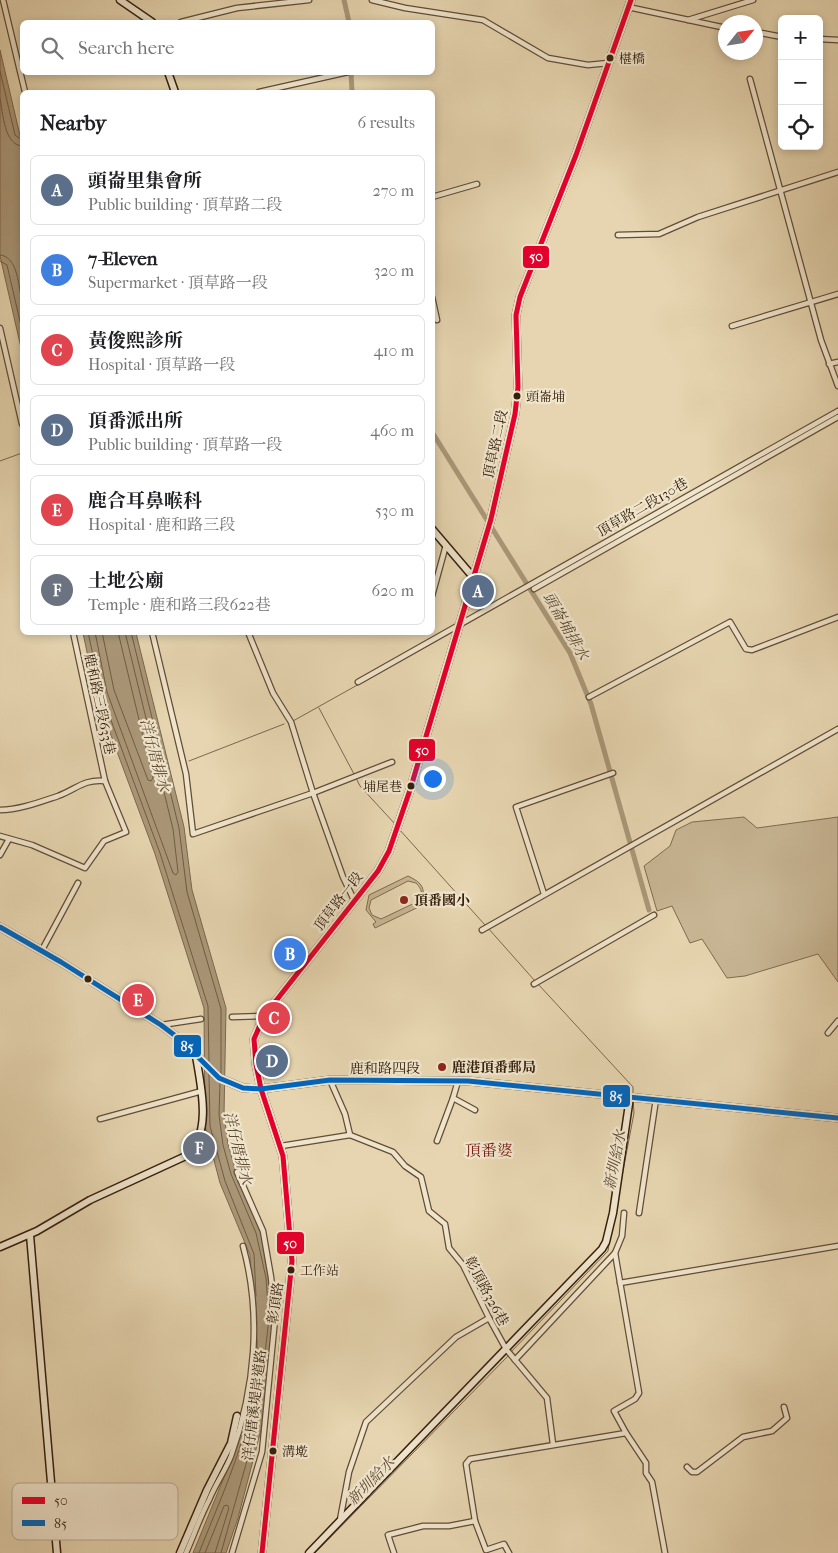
<!DOCTYPE html>
<html lang="en">
<head>
<meta charset="utf-8">
<style>
  body { margin:0; font-family:"IM FELL French Canon","Noto Serif TC",serif; background:#f2f2f2; color:#202124 }
  .controls { position:absolute; right:15px; top:15px; display:grid; overflow:hidden; border-radius:8px; box-shadow:0 2px 8px #0003 }
  .controls button { width:45px; height:45px; display:grid; place-items:center; padding:0; border:0; border-bottom:1px solid #e0e0e0; background:#fff; color:#202124; font:25px sans-serif }
  .compass { position:absolute; left:718px; top:15px; width:45px; height:45px; border-radius:50%; background:#fff; box-shadow:0 2px 8px #0003; rotate:60deg }
  .you { position:absolute; left:432px; top:778px; width:18px; height:18px; margin:-12px; border:4px solid #fff; border-radius:50%; background:#1a73e8; box-shadow:0 0 0 8px #1a73e833 }
  .badge { display:grid; place-items:center; width:32px; height:32px; border-radius:50%; background:#0b8043; color:#fff; font-size:16px; font-weight:700 }
  .pin { position:absolute; translate:-50% -50%; border:2px solid #fff; box-shadow:0 1px 5px #0006 }
  .list { margin:0; padding:0; list-style:none }
  h2 { display:flex; justify-content:space-between; align-items:center; height:65px; margin:0; padding:0 20px; font-size:21px }
  h2 small { font-size:16px; font-weight:400; color:#757577 }
  .list li { display:grid; grid-template-columns:32px 1fr auto; gap:15px; align-items:center; box-sizing:border-box; height:70px; margin:0 10px 10px; padding:0 10px; border:1px solid #e0e0e0; border-radius:8px }
  .list b { display:block; font-size:19px; white-space:nowrap }
  .list p { margin:0; font-size:16px; white-space:nowrap; color:#757577 }
  .list em { font-size:16px; font-style:normal; color:#757577 }
  .icon { flex:none; width:28px; height:28px; fill:none; stroke:currentColor; stroke-width:2; stroke-linecap:round; stroke-linejoin:round }
  .map { position:relative; flex:none; width:838px; height:1553px; overflow:hidden }
  .search { position:absolute; background:#fff; box-shadow:0 2px 8px #0003; left:20px; top:20px; width:415px; height:55px; display:flex; align-items:center; gap:12px; box-sizing:border-box; padding:0 18px; border-radius:8px; color:#757577; font-size:19px }
  .panel { position:absolute; background:#fff; box-shadow:0 2px 8px #0003; left:20px; top:90px; width:415px; height:545px; border-radius:8px }
  .map>svg:first-child { display:block }
  .green { fill:#c8b694; stroke:#7f6b50; fill-rule:evenodd }
  .water { fill:#aa9778; stroke:#7c674d }
  .lines { fill:none; stroke-linecap:round; stroke-linejoin:round }
  .shore { stroke:#705c42; stroke-width:1 }
  .stream { stroke:#7c674d; stroke-width:1 }
  .canal { stroke:#aa9778; stroke-width:5 }
  .street-casing { stroke:#624d35; stroke-width:7 }
  .secondary-casing { stroke:#36200c; stroke-width:9 }
  .street { stroke:#efe4cc; stroke-width:4.5 }
  .secondary { stroke:#efe4cc; stroke-width:6 }
  .bus-1-casing { stroke:#efe4cc; stroke-width:9 }
  .bus-2-casing { stroke:#efe4cc; stroke-width:9 }
  .bus-1 { stroke:#e4002b; stroke-width:5 }
  .bus-2 { stroke:#0065bd; stroke-width:5 }
  .bus-dot { fill:#36200c; stroke:#efe4cc; stroke-width:2 }
  .poi-dot { fill:#8f2418; stroke:#efe4cc; stroke-width:2 }
  .labels { text-anchor:middle; stroke-width:4.5; stroke-linejoin:round; paint-order:stroke }
  .bus-label { font-size:13px; fill:#36200c; stroke:#efe4cc; text-anchor:start }
  .street-label { font-size:14px; fill:#36200c; stroke:#efe4cc }
  .poi-label { font-size:14px; font-weight:bold; fill:#36200c; stroke:#efe4cc; text-anchor:start }
  .water-label { font-size:15px; font-style:italic; fill:#5f4a32; stroke:#efe4cc }
  .quarter-label { font-size:16px; fill:#7a1f14; stroke:#efe4cc }
  .key { fill:#efe4cc; stroke:#b8a992; stroke-width:1 }
  .key-label { font-size:14px; fill:#36200c }
  .line-badge { stroke:#efe4cc; stroke-width:2 }
  .badge-label { font-size:14px; text-anchor:middle; font-weight:bold; fill:#fff }
</style>
</head>
<body>
<div class="map">
<svg width="838" height="1553" viewBox="0 0 838 1553">
  <rect width="100%" height="100%" fill="#e6d5b0"/>
  <filter id="stains"><feTurbulence type="fractalNoise" baseFrequency=".004" numOctaves="4"/><feColorMatrix values="0 0 0 0 .2 0 0 0 0 .09 0 0 0 0 .02 0 0 0 .5 -.17"/></filter>
  <radialGradient id="worn" r=".72"><stop offset=".6" stop-color="#630" stop-opacity="0"/><stop offset="1" stop-color="#630" stop-opacity=".3"/></radialGradient>
  <g class="green">
    <polygon points="744,817 757,828 838,817 838,982 818,954 745,976 727,978 702,939 690,943 672,906 657,911 644,866 670,846 676,830 692,822"/>
    <path d="M408 876C418 881 425 885 423 897L427 896 429 902 375 928 373 924 376 922 366 910 369 895ZM408 881 416 883C422 889 423 894 419 901L381 919 372 915 369 908 371 900Z"/>
  </g>
  <g class="water">
    <polygon points="0,50 22,144 22,352 0,256"/>
    <polygon points="83,633 136,633 184,827 192,890 226,1008 224,1115 228,1144 236,1172 261,1231 271,1278 274,1318 262,1426 238,1518 226,1553 193,1553 232,1458 253,1371 250,1255 220,1183 205,1126 204,1008 155,854 96,695"/>
  </g>
  <g class="lines">
    <g class="shore">
      <polyline points="0,71 15,135 22,140"/>
      <path d="M0 98C3 113 4 145 22 146"/>
      <path d="M0 255C18 256 19 288 22 303"/>
      <polyline points="0,261 7,265 22,330"/>
      <polyline points="88,632 101,693 160,853 208,1006 209,1061"/>
      <polyline points="95,632 107,692 173,873 176,875 178,872 173,829 125,632"/>
      <polyline points="102,632 114,690 148,780 151,781 153,778 118,632"/>
      <polyline points="131,632 179,828 187,892 221,1009 221,1073"/>
      <polyline points="209,1074 210,1126 225,1181 254,1254 256,1296"/>
      <polyline points="220,1083 219,1115 223,1145 231,1174 256,1233 266,1278 269,1318 257,1425 221,1553"/>
      <path d="M199 1553C227 1482 259 1418 257 1340"/>
      <polyline points="205,1553 224,1506 227,1505 229,1508 215,1553"/>
    </g>
    <g class="stream">
      <polyline points="0,461 22,453"/>
      <polyline points="461,627 789,441"/>
      <polyline points="319,708 354,774"/>
      <polyline points="293,721 454,631"/>
      <polyline points="189,761 284,724"/>
      <polyline points="356,778 360,786 395,824"/>
      <polyline points="399,829 485,925"/>
      <polyline points="488,928 535,981"/>
      <polyline points="538,984 633,1087 633,1095"/>
      <polyline points="620,1187 634,1113 633,1099"/>
      <polyline points="511,1352 608,1251 610,1237"/>
      <polyline points="315,1553 509,1355"/>
    </g>
    <g class="canal">
      <polyline points="344,0 349,22"/>
      <polyline points="351,72 352,92"/>
      <polyline points="432,432 570,653 591,704 649,910"/>
    </g>
    <defs>
      <g id="street">
        <polyline points="3,0 25,92"/>
        <polyline points="372,0 405,8 483,20 548,58 588,65 608,63"/>
        <polyline points="628,7 726,28"/>
        <polyline points="688,20 753,0"/>
        <polyline points="181,22 237,8 309,0"/>
        <polyline points="756,32 782,37"/>
        <polyline points="819,39 838,40"/>
        <polyline points="750,79 821,340 838,386"/>
        <polyline points="259,92 348,72"/>
        <polyline points="432,197 477,184"/>
        <polyline points="618,235 659,234 698,217 838,172"/>
        <polyline points="432,297 437,320"/>
        <polyline points="732,326 838,294"/>
        <polyline points="0,328 22,424"/>
        <polyline points="829,364 838,362"/>
        <polyline points="534,589 838,417"/>
        <polyline points="432,596 446,545"/>
        <polyline points="152,632 186,774 193,834 313,793 392,762"/>
        <polyline points="248,632 273,693 291,722 313,793 343,877 354,900"/>
        <polyline points="358,682 838,411"/>
        <polyline points="589,697 730,622 746,649 752,650 838,617"/>
        <path d="M0 810C19 810 40 802 58 796 77 789 83 779 105 781"/>
        <polyline points="0,836 32,845 85,868 104,841 126,832 105,781 73,632"/>
        <polyline points="0,855 9,839"/>
        <polyline points="544,894 516,807 613,773"/>
        <polyline points="482,930 838,729"/>
        <polyline points="42,950 78,883"/>
        <polyline points="534,984 654,915"/>
        <polyline points="232,1017 264,1016"/>
        <polyline points="161,1025 201,1019"/>
        <polyline points="828,1033 838,1021"/>
        <polyline points="330,1080 345,1114 350,1135"/>
        <polyline points="458,1081 453,1098 475,1110"/>
        <polyline points="100,1119 202,1091"/>
        <polyline points="437,1141 453,1098"/>
        <polyline points="281,1146 350,1135 393,1152 405,1166 421,1177 429,1211 445,1224 449,1248 463,1265 489,1318 506,1349 547,1398 553,1444"/>
        <polyline points="624,1213 622,1236 615,1253 639,1393 635,1399 614,1411 626,1433"/>
        <polyline points="639,1213 656,1099"/>
        <polyline points="620,1283 838,1246"/>
        <polyline points="515,1360 615,1253"/>
        <polyline points="687,1467 692,1472 697,1472 743,1437 772,1431 787,1418 784,1407"/>
        <polyline points="340,1520 349,1472 366,1422 456,1337 489,1318"/>
        <path d="M186 1553C194 1535 200 1517 209 1500 215 1485 225 1471 231 1456 255 1389 262 1315 243 1246"/>
        <polyline points="232,1553 262,1452 275,1319 271,1277 263,1231 237,1172"/>
        <polyline points="394,1553 388,1535 423,1526 449,1526 475,1521"/>
        <polyline points="509,1553 504,1544 486,1550 475,1521 466,1464 470,1459 626,1433 646,1463 646,1473 652,1482 665,1553"/>
      </g>
      <g id="secondary">
        <polyline points="120,0 152,22"/>
        <polyline points="168,72 175,92"/>
        <polyline points="432,529 473,577"/>
        <polyline points="0,927 61,962 161,1025 181,1040 219,1078 243,1088 261,1089 330,1080 468,1081 838,1118"/>
        <polyline points="30,1235 57,1553"/>
        <path d="M0 1247 37 1231 90 1200 188 1155C212 1131 201 1087 196 1056"/>
        <polyline points="180,1553 207,1490 231,1443 237,1416"/>
        <polyline points="262,1553 292,1261 283,1156 261,1089 256,1064 254,1039 264,1016 378,871 389,851 410,790 491,519 515,414 518,387 516,315 520,297 576,155 631,0"/>
        <polyline points="309,1553 602,1249 606,1242 613,1213 630,1097"/>
      </g>
    </defs>
    <use href="#street" class="street-casing"/>
    <use href="#secondary" class="secondary-casing"/>
    <use href="#street" class="street"/>
    <use href="#secondary" class="secondary"/>
    <defs>
      <polyline id="bus-1" points="262,1553 292,1261 283,1156 261,1089 256,1064 254,1039 264,1016 378,871 389,851 410,790 491,519 515,414 518,387 516,315 520,297 576,155 631,0"/>
      <polyline id="bus-2" points="0,927 61,962 161,1025 181,1040 219,1078 243,1088 261,1089 330,1080 468,1081 838,1118"/>
    </defs>
    <use href="#bus-1" class="bus-1-casing"/>
    <use href="#bus-2" class="bus-2-casing"/>
    <use href="#bus-1" class="bus-1"/>
    <use href="#bus-2" class="bus-2"/>
  </g>
  <g class="bus-dot">
    <circle cx="610" cy="58" r="4.5"/>
    <circle cx="517" cy="396" r="4.5"/>
    <circle cx="411" cy="786" r="4.5"/>
    <circle cx="88" cy="979" r="4.5"/>
    <circle cx="291" cy="1270" r="4.5"/>
    <circle cx="273" cy="1451" r="4.5"/>
  </g>
  <g class="poi-dot">
    <circle cx="404" cy="900" r="5"/>
    <circle cx="442" cy="1067" r="5"/>
  </g>
  <g class="labels">
    <g class="bus-label">
      <text x="619" y="63">椹橋</text>
      <text x="526" y="401">頭崙埔</text>
      <text x="402" y="791" text-anchor="end">埔尾巷</text>
      <text x="300" y="1275">工作站</text>
      <text x="282" y="1456">溝墘</text>
    </g>
    <g class="street-label">
      <text transform="translate(495 444) rotate(-78)" y="5">頂草路二段</text>
      <text transform="translate(642 507) rotate(-30)" y="5">頂草路二段130巷</text>
      <text transform="translate(100 704) rotate(78)" y="5">鹿和路三段633巷</text>
      <text transform="translate(338 901) rotate(-52)" y="5">頂草路一段</text>
      <text x="385" y="1073">鹿和路四段</text>
      <text transform="translate(487 1291) rotate(62)" y="5">彰頂路326巷</text>
      <text transform="translate(275 1303) rotate(-82)" y="5">彰頂路</text>
      <text transform="translate(254 1405) rotate(-83)" y="5">洋仔厝溪堤岸道路</text>
    </g>
    <g class="poi-label">
      <text x="414" y="905">頂番國小</text>
      <text x="452" y="1072">鹿港頂番郵局</text>
    </g>
    <g class="water-label">
      <text transform="translate(566 626) rotate(60)" y="5">頭崙埔排水</text>
      <text transform="translate(155 755) rotate(75)" y="5">洋仔厝排水</text>
      <text transform="translate(238 1148) rotate(76)" y="5">洋仔厝排水</text>
      <text transform="translate(615 1160) rotate(-79)" y="5">新圳給水</text>
      <text transform="translate(371 1481) rotate(-46)" y="5">新圳給水</text>
    </g>
    <g class="quarter-label">
      <text x="489" y="1156">頂番婆</text>
    </g>
  </g>
  <rect x="12" y="1483" width="166" height="57" rx="8" class="key"/>
  <rect x="22" y="1497" width="23" height="7" fill="#e4002b"/>
  <rect x="22" y="1520" width="23" height="6" fill="#0065bd"/>
  <g class="key-label">
    <text x="54" y="1505">50</text>
    <text x="54" y="1528">85</text>
  </g>
  <g class="line-badge">
    <rect x="522" y="245" width="28" height="24" rx="5" fill="#e4002b"/>
    <rect x="408" y="738" width="28" height="24" rx="5" fill="#e4002b"/>
    <rect x="173" y="1034" width="29" height="24" rx="5" fill="#0065bd"/>
    <rect x="602" y="1084" width="29" height="24" rx="5" fill="#0065bd"/>
    <rect x="276" y="1231" width="29" height="24" rx="5" fill="#e4002b"/>
  </g>
  <g class="badge-label">
    <text x="536" y="261">50</text>
    <text x="422" y="755">50</text>
    <text x="187" y="1051">85</text>
    <text x="616" y="1101">85</text>
    <text x="290" y="1248">50</text>
  </g>
  <rect width="100%" height="100%" filter="url(#stains)"/>
  <rect width="100%" height="100%" fill="url(#worn)"/>
</svg>
<div class="controls">
<button>+</button>
<button>−</button>
<button><svg class="icon" aria-label="locate" viewBox="0 0 24 24"><circle cx="12" cy="12" r="6"/><path d="M12 2v4M12 18v4M2 12h4M18 12h4"/></svg></button>
</div>
<svg class="compass" viewBox="-18 -18 36 36"><path d="M0-13l5 13h-10z" fill="#e53935"/><path d="M0 13l5-13h-10z" fill="#757577"/></svg>
<div class="you"></div>
<div class="pin badge" style="left:478px;top:591px;background:#5c6f8a">A</div>
<div class="pin badge" style="left:290px;top:954px;background:#3f7fe0">B</div>
<div class="pin badge" style="left:274px;top:1018px;background:#e0444e">C</div>
<div class="pin badge" style="left:272px;top:1061px;background:#5c6f8a">D</div>
<div class="pin badge" style="left:138px;top:1000px;background:#e0444e">E</div>
<div class="pin badge" style="left:199px;top:1148px;background:#6b7280">F</div>
<div class="search"><svg class="icon" aria-label="search" viewBox="0 0 24 24"><circle cx="10" cy="10" r="6"/><path d="M15 15l6 6"/></svg>Search here</div>
<section class="panel">
<h2>Nearby<small>6 results</small></h2>
<ul class="list">
<li><span class="badge" style="background:#5c6f8a">A</span><div><b>頭崙里集會所</b><p>Public building · 頂草路二段</p></div><em>270 m</em></li>
<li><span class="badge" style="background:#3f7fe0">B</span><div><b>7-Eleven</b><p>Supermarket · 頂草路一段</p></div><em>320 m</em></li>
<li><span class="badge" style="background:#e0444e">C</span><div><b>黃俊熙診所</b><p>Hospital · 頂草路一段</p></div><em>410 m</em></li>
<li><span class="badge" style="background:#5c6f8a">D</span><div><b>頂番派出所</b><p>Public building · 頂草路一段</p></div><em>460 m</em></li>
<li><span class="badge" style="background:#e0444e">E</span><div><b>鹿合耳鼻喉科</b><p>Hospital · 鹿和路三段</p></div><em>530 m</em></li>
<li><span class="badge" style="background:#6b7280">F</span><div><b>土地公廟</b><p>Temple · 鹿和路三段622巷</p></div><em>620 m</em></li>
</ul>
</section>
</div>
</body>
</html>
